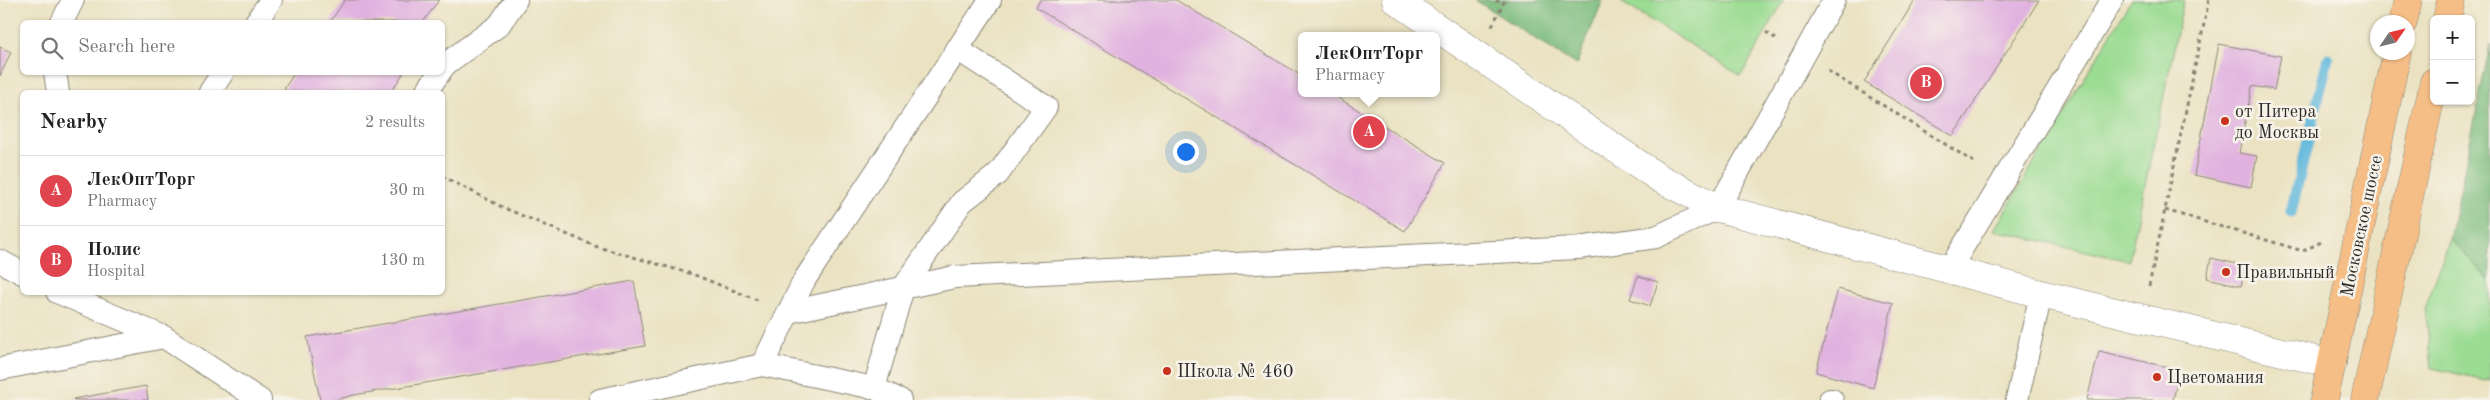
<!DOCTYPE html>
<html lang="en">
<head>
<meta charset="utf-8">
<style>
  body { margin:0; font-family:"Old Standard TT",serif; background:#f2f2f2; color:#222 }
  .controls { position:absolute; right:15px; top:15px; display:grid; overflow:hidden; border-radius:8px; box-shadow:0 1px 4px #0004 }
  .controls button { width:45px; height:45px; display:grid; place-items:center; padding:0; border:0; border-bottom:1px solid #e0e0e0; background:#fff; color:#222; font:25px sans-serif }
  .compass { position:absolute; left:2370px; top:15px; width:45px; height:45px; border-radius:50%; background:#fff; box-shadow:0 1px 4px #0004; rotate:55deg }
  .you { position:absolute; left:1185px; top:151px; width:18px; height:18px; margin:-12px; border:4px solid #fff; border-radius:50%; background:#1a73e8; box-shadow:0 0 0 8px #1a73e833 }
  .badge { display:grid; place-items:center; width:32px; height:32px; border-radius:50%; background:#2563eb; color:#fff; font-size:16px; font-weight:700 }
  .pin { position:absolute; translate:-50% -50%; border:2px solid #fff; box-shadow:0 1px 5px #0006 }
  .popup { position:absolute; left:1298px; top:32px; width:142px; height:65px; box-sizing:border-box; display:grid; place-content:center; border-radius:8px; background:#fff; filter:drop-shadow(0 1px 4px #0005); font-size:16px; white-space:nowrap; color:#767676 }
  .popup b { font-size:19px; color:#222 }
  .popup::after { content:''; position:absolute; left:50%; top:100%; margin-left:-10px; border:10px solid transparent; border-top-color:#fff }
  .list { margin:0; padding:0; list-style:none }
  h2 { display:flex; justify-content:space-between; align-items:center; height:65px; margin:0; padding:0 20px; font-size:21px }
  h2 small { font-size:16px; font-weight:400; color:#767676 }
  .list li { display:grid; grid-template-columns:32px 1fr auto; gap:15px; align-items:center; box-sizing:border-box; height:70px; padding:0 20px; border-top:1px solid #e0e0e0 }
  .list b { display:block; font-size:19px; white-space:nowrap }
  .list p { margin:0; font-size:16px; white-space:nowrap; color:#767676 }
  .list em { font-size:16px; font-style:normal; color:#767676 }
  .icon { flex:none; width:28px; height:28px; fill:none; stroke:currentColor; stroke-width:2; stroke-linecap:round; stroke-linejoin:round }
  .map { position:relative; flex:none; width:2490px; height:400px; overflow:hidden }
  .search { position:absolute; background:#fff; box-shadow:0 1px 4px #0004; left:20px; top:20px; width:425px; height:55px; display:flex; align-items:center; gap:12px; box-sizing:border-box; padding:0 18px; border-radius:8px; color:#767676; font-size:19px }
  .panel { position:absolute; background:#fff; box-shadow:0 1px 4px #0004; left:20px; top:90px; width:425px; height:205px; border-radius:8px }
  .map>svg:first-child { display:block }
  .green { fill:#9bdc93; stroke:#63845f }
  .forest { fill:#7cbc7d; stroke:#547454 }
  .lines { fill:none; stroke-linecap:round; stroke-linejoin:round }
  .stream { stroke:#5fb7dc; stroke-width:11 }
  .building { fill:#e1b2e0 }
  .lane-casing { stroke:#8a8676; stroke-width:24 }
  .street-casing { stroke:#8a8676; stroke-width:29 }
  .highway-casing { stroke:#8a8676; stroke-width:29 }
  .path { stroke:#8a8676; stroke-width:3; stroke-dasharray:4 4; stroke-linecap:butt }
  .lane { stroke:#fff; stroke-width:22 }
  .street { stroke:#fff; stroke-width:28 }
  .highway { stroke:#f6be87; stroke-width:28 }
  .poi-dot { fill:#c8321e; stroke:#f7f3e8; stroke-width:2 }
  .labels { text-anchor:middle; stroke-width:5; stroke-linejoin:round; paint-order:stroke }
  .poi-label { font-size:18px; fill:#2b2b2b; stroke:#f7f3e8; text-anchor:start }
  .street-label { font-size:18px; fill:#2b2b2b; stroke:#f7f3e8 }
</style>
</head>
<body>
<div class="map">
<svg width="2490" height="400" viewBox="0 0 2490 400">
  <rect width="100%" height="100%" fill="#f7f3e8"/>
  <filter id="ink" filterUnits="userSpaceOnUse"><feTurbulence type="fractalNoise" baseFrequency=".02" numOctaves="2"/><feDisplacementMap in="SourceGraphic" scale="10" xChannelSelector="R" yChannelSelector="G"/><feConvolveMatrix kernelMatrix="1 2 1 2 8 2 1 2 1" color-interpolation-filters="sRGB"/></filter>
  <filter id="wash" filterUnits="userSpaceOnUse"><feTurbulence type="fractalNoise" baseFrequency=".0096" numOctaves="4" result="noise"/><feDisplacementMap in="SourceGraphic" scale="20" xChannelSelector="R" yChannelSelector="G"/><feGaussianBlur stdDeviation="1.12" result="paint"/><feColorMatrix in="noise" values="0 0 0 0 0 0 0 0 0 0 0 0 0 0 0 0 0 1.4 0 .05"/><feComposite in="paint" operator="in"/></filter>
  <g filter="url(#wash)">
    <rect width="100%" height="100%" fill="#eae2c1"/>
    <g class="green">
      <polygon points="1618,0 1784,0 1741,76"/>
      <polygon points="2131,0 2184,0 2129,261 1994,230"/>
      <polygon points="2450,239 2490,281 2490,381 2432,368 2425,309"/>
    </g>
    <g class="forest">
      <polygon points="1475,0 1603,0 1576,65"/>
      <polygon points="2490,45 2490,281 2450,239"/>
    </g>
    <g class="lines">
      <polyline class="stream" points="2291,212 2328,58"/>
    </g>
    <g id="blocks">
      <g class="building">
        <polygon points="345,0 439,0 423,22 330,22"/>
        <polygon points="1040,0 1176,0 1302,76 1302,93 1330,93 1445,163 1405,231 1036,8"/>
        <polygon points="1915,0 2039,0 1953,136 1864,82"/>
        <polygon points="2219,44 2281,56 2274,90 2252,86 2239,153 2257,156 2251,187 2194,175"/>
        <polygon points="0,47 11,52 0,76"/>
        <polygon points="295,72 404,72 391,92 289,92 284,89"/>
        <polygon points="2211,258 2246,266 2241,286 2207,278"/>
        <polygon points="1638,276 1658,282 1650,306 1630,299"/>
        <polygon points="634,281 645,346 354,395 335,400 320,400 307,337"/>
        <polygon points="1838,289 1893,303 1873,388 1816,372"/>
        <polygon points="2099,351 2180,370 2173,400 2087,400"/>
        <polygon points="146,386 148,400 74,400 73,399"/>
      </g>
    </g>
  </g>
  <g filter="url(#ink)">
    <use href="#blocks" fill-opacity="0" stroke="#8a8676" stroke-width="1"/>
    <g class="lines">
      <defs>
        <g id="lane">
          <polyline points="62,22 73,0"/>
          <polyline points="256,22 271,0"/>
          <polyline points="442,69 447,63 499,25 516,0"/>
          <polyline points="55,72 58,92"/>
          <polyline points="210,92 223,72"/>
          <polyline points="426,92 440,72"/>
          <polyline points="0,261 22,273"/>
          <polyline points="1949,270 2112,0"/>
          <polyline points="57,292 164,337"/>
          <polyline points="788,312 955,277 1578,248 1656,237 1718,208 1834,0"/>
          <polyline points="762,365 805,279 990,0"/>
          <polyline points="0,369 164,337 260,400"/>
          <polyline points="874,388 903,288 962,202 998,174 1046,107 957,49"/>
          <polyline points="600,400 762,365 874,388 900,400"/>
          <polyline points="1830,400 1832,400"/>
          <polyline points="2017,400 2041,294"/>
        </g>
        <polyline id="street" points="1396,0 1659,178 1718,208 2041,294 2332,364"/>
        <g id="highway">
          <polyline points="2447,19 2451,0"/>
          <polyline points="2403,22 2408,0"/>
          <polyline points="2324,400 2397,52"/>
          <polyline points="2365,400 2434,82"/>
        </g>
      </defs>
      <use href="#lane" class="lane-casing"/>
      <use href="#street" class="street-casing"/>
      <use href="#highway" class="highway-casing"/>
      <g class="path">
        <polyline points="1496,0 1503,5"/>
        <polyline points="1492,26 1505,0"/>
        <polyline points="1766,32 1778,40"/>
        <polyline points="1828,71 1977,164"/>
        <polyline points="442,176 504,208 595,246 692,274 760,301"/>
        <polyline points="2165,210 2303,251 2323,241"/>
        <polyline points="2149,286 2209,0"/>
      </g>
      <use href="#lane" class="lane"/>
      <use href="#street" class="street"/>
      <use href="#highway" class="highway"/>
    </g>
  </g>
  <g class="poi-dot">
    <circle cx="2225" cy="121" r="5"/>
    <circle cx="2226" cy="272" r="5"/>
    <circle cx="1167" cy="371" r="5"/>
    <circle cx="2157" cy="377" r="5"/>
  </g>
  <g class="labels">
    <g class="poi-label">
      <text x="2235" y="117">от Питера<tspan x="2235" dy="21">до Москвы</tspan></text>
      <text x="2236" y="278">Правильный</text>
      <text x="1177" y="377">Школа № 460</text>
      <text x="2167" y="383">Цветомания</text>
    </g>
    <g class="street-label">
      <text transform="translate(2361 226) rotate(-78)" y="6">Московское шоссе</text>
    </g>
  </g>
</svg>
<div class="controls">
<button>+</button>
<button>−</button>
</div>
<svg class="compass" viewBox="-18 -18 36 36"><path d="M0-13l5 13h-10z" fill="#e53935"/><path d="M0 13l5-13h-10z" fill="#767676"/></svg>
<div class="you"></div>
<div class="pin badge" style="left:1369px;top:132px;background:#e0444e">A</div>
<div class="popup"><b>ЛекОптТорг</b>Pharmacy</div>
<div class="pin badge" style="left:1926px;top:83px;background:#e0444e">B</div>
<div class="search"><svg class="icon" aria-label="search" viewBox="0 0 24 24"><circle cx="10" cy="10" r="6"/><path d="M15 15l6 6"/></svg>Search here</div>
<section class="panel">
<h2>Nearby<small>2 results</small></h2>
<ul class="list">
<li><span class="badge" style="background:#e0444e">A</span><div><b>ЛекОптТорг</b><p>Pharmacy</p></div><em>30 m</em></li>
<li><span class="badge" style="background:#e0444e">B</span><div><b>Полис</b><p>Hospital</p></div><em>130 m</em></li>
</ul>
</section>
</div>
</body>
</html>
